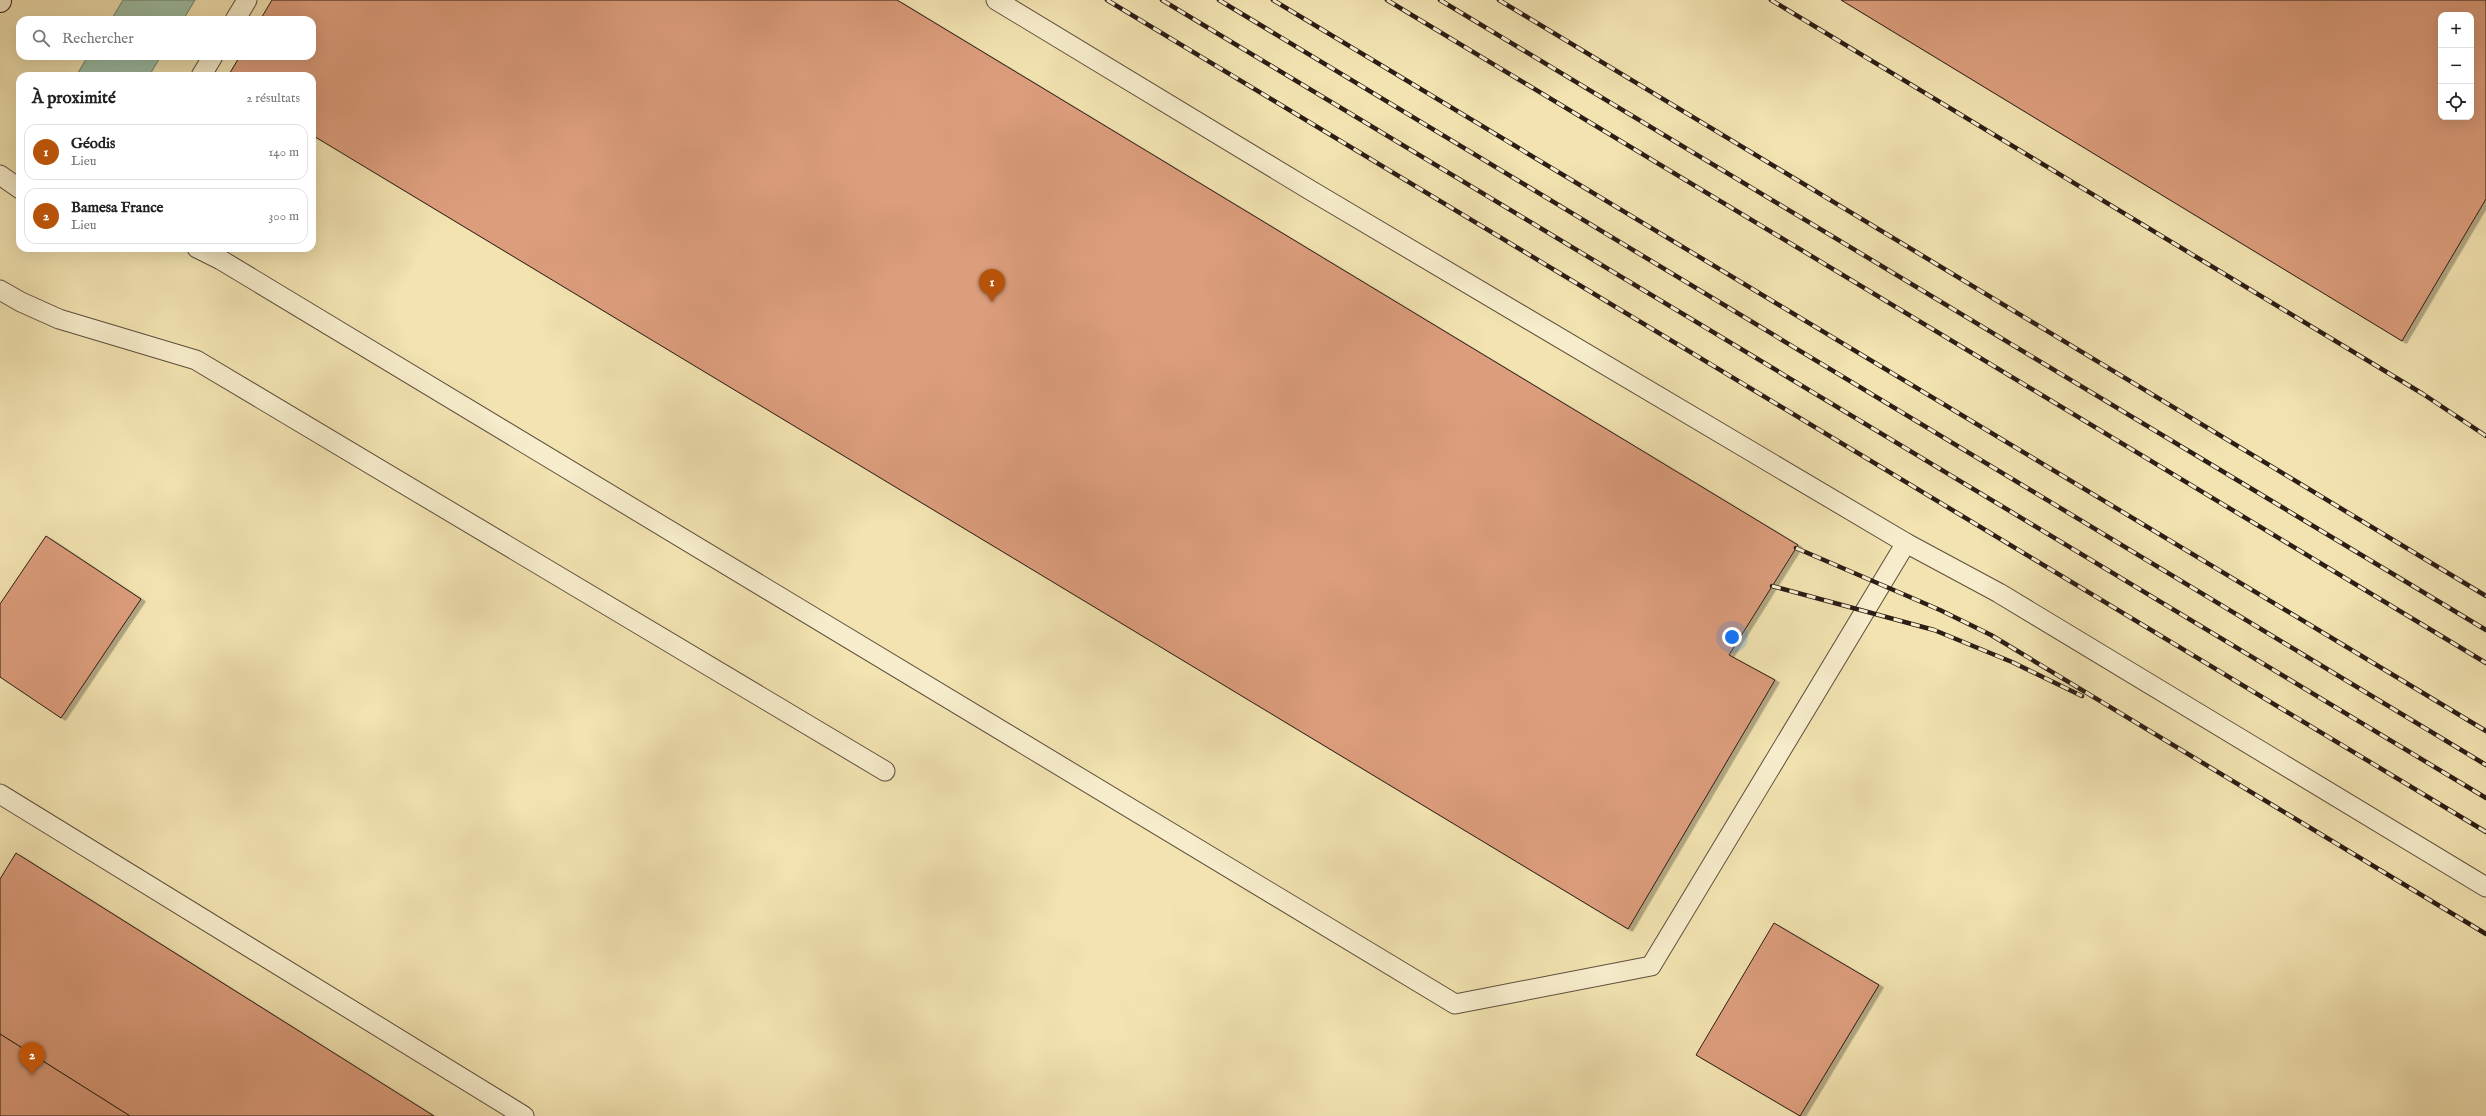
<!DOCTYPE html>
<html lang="fr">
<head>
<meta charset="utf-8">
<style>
  body { margin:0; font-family:"IM FELL English",serif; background:#f6f6f6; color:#222 }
  .controls { position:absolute; right:12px; top:12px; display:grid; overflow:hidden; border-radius:8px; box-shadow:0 4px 16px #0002 }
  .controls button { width:36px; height:36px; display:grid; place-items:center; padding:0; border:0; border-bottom:1px solid #e0e0e0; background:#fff; color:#222; font:20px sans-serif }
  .you { position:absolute; left:1732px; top:637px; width:14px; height:14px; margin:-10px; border:3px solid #fff; border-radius:50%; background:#1a73e8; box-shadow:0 0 0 6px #1a73e833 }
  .badge { display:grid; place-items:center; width:26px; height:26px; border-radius:50%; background:#b45309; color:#fff; font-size:13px; font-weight:700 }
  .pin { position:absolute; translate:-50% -33px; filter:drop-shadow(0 1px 2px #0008) }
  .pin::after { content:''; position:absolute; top:21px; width:14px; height:12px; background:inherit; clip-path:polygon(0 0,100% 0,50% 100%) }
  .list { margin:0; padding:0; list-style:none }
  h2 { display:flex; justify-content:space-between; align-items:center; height:52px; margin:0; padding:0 16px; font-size:17px }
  h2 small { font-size:13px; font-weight:400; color:#767676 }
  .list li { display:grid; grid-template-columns:26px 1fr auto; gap:12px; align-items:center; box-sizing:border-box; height:56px; margin:0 8px 8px; padding:0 8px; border:1px solid #e0e0e0; border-radius:12px }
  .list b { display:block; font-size:15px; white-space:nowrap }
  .list p { margin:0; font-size:13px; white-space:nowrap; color:#767676 }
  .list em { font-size:13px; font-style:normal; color:#767676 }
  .icon { flex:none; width:22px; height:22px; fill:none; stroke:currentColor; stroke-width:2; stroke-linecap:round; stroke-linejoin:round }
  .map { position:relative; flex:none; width:2486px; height:1116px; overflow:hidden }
  .search { position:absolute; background:#fff; box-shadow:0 4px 16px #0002; left:16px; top:16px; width:300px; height:44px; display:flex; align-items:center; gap:10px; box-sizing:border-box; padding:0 14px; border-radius:12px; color:#767676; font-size:15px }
  .panel { position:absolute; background:#fff; box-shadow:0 4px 16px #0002; left:16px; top:72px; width:300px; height:180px; border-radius:12px }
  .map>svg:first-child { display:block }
  .water { fill:#9cbfa6; stroke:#6f7e6c }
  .building { fill:#dc9d7b; stroke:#2c1d15; fill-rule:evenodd; filter:url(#shadow) }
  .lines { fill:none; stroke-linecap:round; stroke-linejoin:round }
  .lane-casing { stroke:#5e4e3c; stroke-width:21 }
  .secondary-casing { stroke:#2c1d15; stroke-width:24 }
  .lane { stroke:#f7edcc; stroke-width:19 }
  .secondary { stroke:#f7edcc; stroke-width:22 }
  .rail-casing { stroke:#2c1d15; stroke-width:4.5 }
  .rail { stroke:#f7edcc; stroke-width:3; stroke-dasharray:9; stroke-linecap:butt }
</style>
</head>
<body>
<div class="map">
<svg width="2486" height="1116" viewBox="0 0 2486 1116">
  <defs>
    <filter id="shadow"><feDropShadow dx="4.5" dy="2.5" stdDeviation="0" flood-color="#0004"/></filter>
  </defs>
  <rect width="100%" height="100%" fill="#f2e3b1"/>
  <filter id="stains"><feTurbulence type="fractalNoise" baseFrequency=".005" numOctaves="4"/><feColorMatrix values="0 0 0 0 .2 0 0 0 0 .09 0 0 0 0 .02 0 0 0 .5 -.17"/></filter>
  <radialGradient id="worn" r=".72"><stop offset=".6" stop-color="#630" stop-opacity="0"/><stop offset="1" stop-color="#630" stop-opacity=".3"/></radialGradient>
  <g class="water">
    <polygon points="123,0 195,0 183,20 111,20"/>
    <polygon points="88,56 161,56 149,76 76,76"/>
  </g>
  <g class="building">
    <polygon points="272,0 897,0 1798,545 1729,655 1775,680 1628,929 312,135 312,76 228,76 240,56 312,56 312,20 260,20"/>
    <path d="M1841 0H2486V199L2402 341ZM2441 15H2471V117H2441Z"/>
    <polygon points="46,536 141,599 61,718 0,677 0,604"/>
    <polygon points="16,853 434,1116 130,1116 0,1034 0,879"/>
    <polygon points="1774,923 1879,985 1800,1116 1696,1055"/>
    <polygon points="0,1034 130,1116 0,1116"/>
  </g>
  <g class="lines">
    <defs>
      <g id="lane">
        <polyline points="235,20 247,0"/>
        <polyline points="201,76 213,56"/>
        <polyline points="0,175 20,189"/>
        <polyline points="197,248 221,260 1455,1004 1651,966 1906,543 1310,190 996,0"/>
        <polyline points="0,290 21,302 59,319 196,360 885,771"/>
        <polyline points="1906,543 1999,593 2486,887"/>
        <polyline points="0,794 524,1116"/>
      </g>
      <polyline id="secondary" points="0,1 0,0"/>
    </defs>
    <use href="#lane" class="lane-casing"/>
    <use href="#secondary" class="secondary-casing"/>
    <use href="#lane" class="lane"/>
    <use href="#secondary" class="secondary"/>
    <defs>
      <g id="rail">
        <polyline points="1107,0 2486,832"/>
        <polyline points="1162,0 2486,798"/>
        <polyline points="1219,0 2486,765"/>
        <polyline points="1273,0 2486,731"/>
        <polyline points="1387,0 2486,663"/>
        <polyline points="1440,0 2486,630"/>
        <polyline points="1499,0 2486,596"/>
        <polyline points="1771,0 2423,394 2486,436"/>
        <polyline points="1796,548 1940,610 1991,635 2486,934"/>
        <polyline points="1772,586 1934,630 2012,662 2082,696"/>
      </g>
    </defs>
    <use href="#rail" class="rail-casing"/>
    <use href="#rail" class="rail"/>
  </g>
  <rect width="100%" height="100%" filter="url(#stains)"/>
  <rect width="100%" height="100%" fill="url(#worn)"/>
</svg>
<div class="controls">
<button>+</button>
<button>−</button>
<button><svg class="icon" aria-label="locate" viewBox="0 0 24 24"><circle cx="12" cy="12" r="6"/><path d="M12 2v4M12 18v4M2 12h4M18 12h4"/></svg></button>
</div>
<div class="you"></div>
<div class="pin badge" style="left:992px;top:302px">1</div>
<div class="pin badge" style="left:32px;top:1075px">2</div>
<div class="search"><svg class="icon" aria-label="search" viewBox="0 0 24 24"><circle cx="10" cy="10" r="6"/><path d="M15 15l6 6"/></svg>Rechercher</div>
<section class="panel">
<h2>À proximité<small>2 résultats</small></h2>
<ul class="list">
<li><span class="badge">1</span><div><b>Géodis</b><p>Lieu</p></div><em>140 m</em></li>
<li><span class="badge">2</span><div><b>Bamesa France</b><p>Lieu</p></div><em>300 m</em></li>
</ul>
</section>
</div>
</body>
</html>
